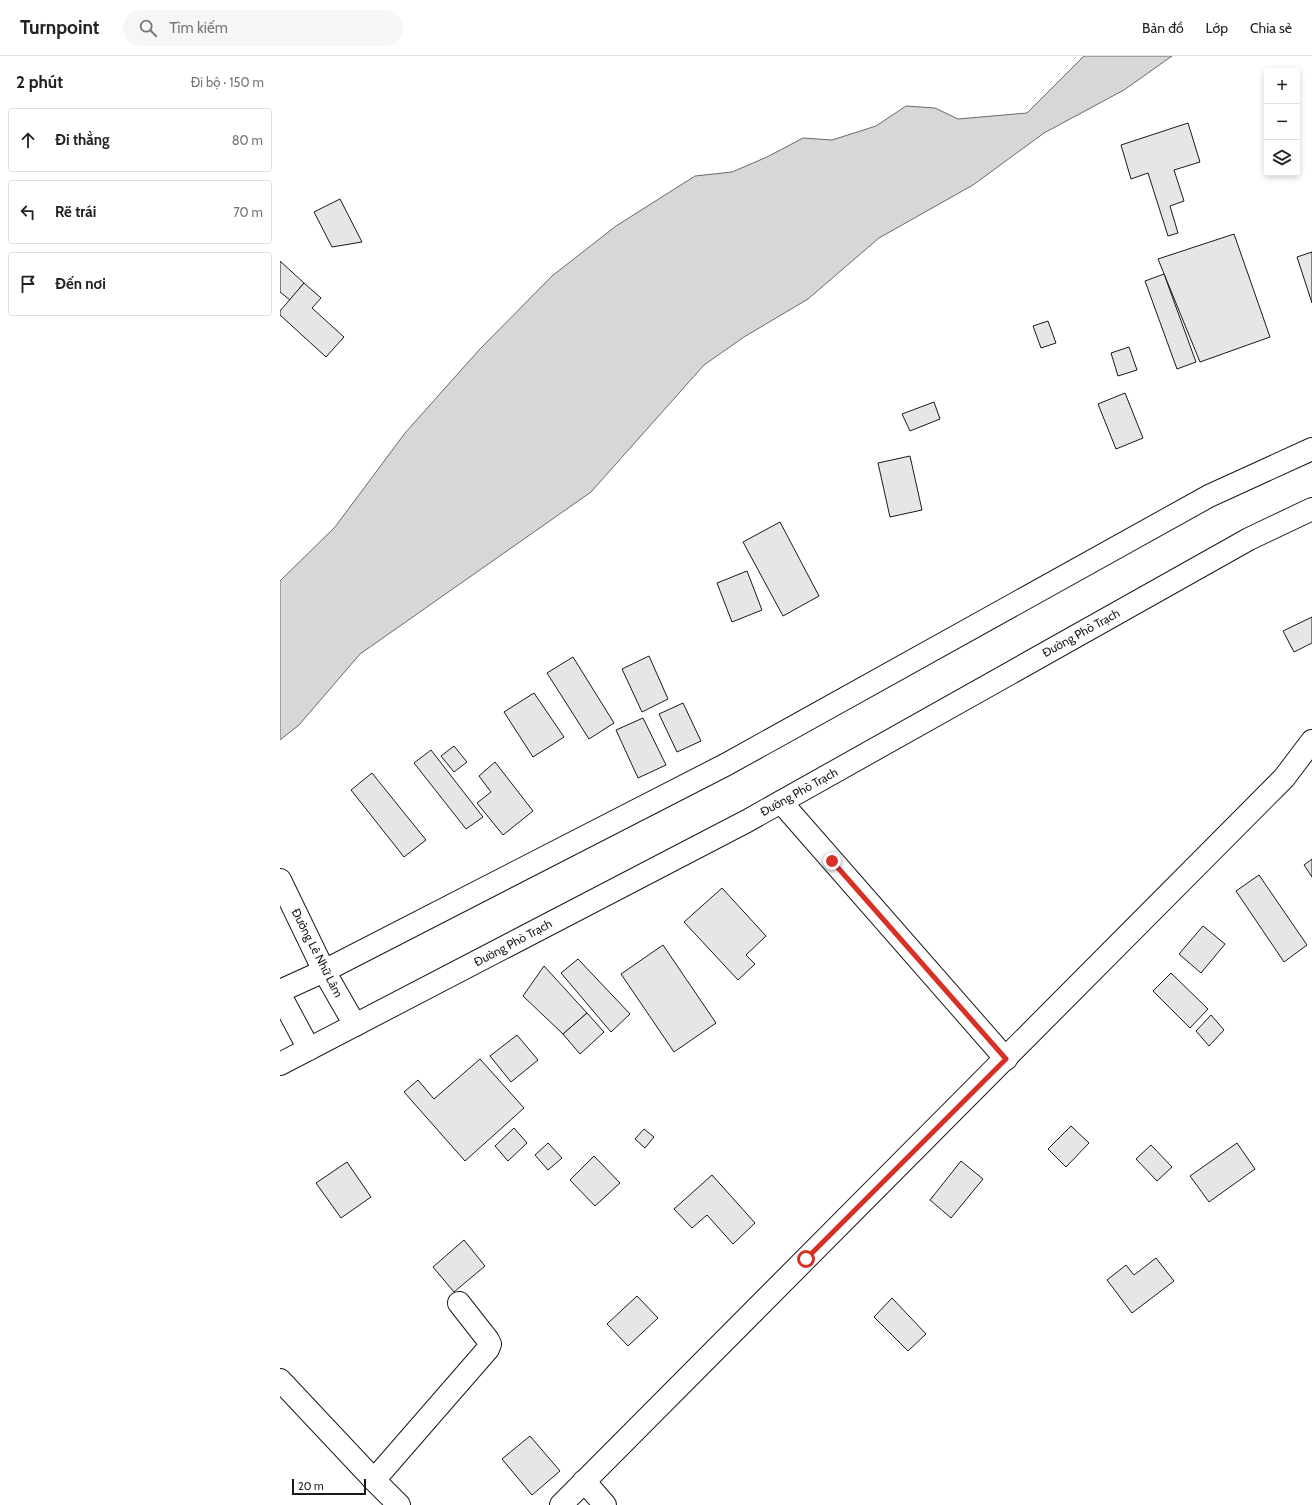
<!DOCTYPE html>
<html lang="vi">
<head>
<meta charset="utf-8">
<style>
  body { margin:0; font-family:Cabin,sans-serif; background:#f6f6f6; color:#222 }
  .controls { position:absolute; right:12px; top:12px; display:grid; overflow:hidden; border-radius:4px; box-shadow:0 2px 6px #0003 }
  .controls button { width:36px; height:36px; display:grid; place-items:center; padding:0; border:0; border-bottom:1px solid #e0e0e0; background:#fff; color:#222; font:20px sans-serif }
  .scale { position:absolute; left:12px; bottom:10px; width:74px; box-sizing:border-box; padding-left:4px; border:2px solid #1a1a1a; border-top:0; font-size:11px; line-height:14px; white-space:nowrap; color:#1a1a1a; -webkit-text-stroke:3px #fff; paint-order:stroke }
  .stop { position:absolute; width:12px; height:12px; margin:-9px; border:3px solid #d93025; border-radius:50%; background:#fff }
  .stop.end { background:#d93025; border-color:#fff; box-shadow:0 1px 4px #0008 }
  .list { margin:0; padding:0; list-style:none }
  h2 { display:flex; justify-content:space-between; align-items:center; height:52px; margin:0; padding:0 16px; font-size:17px }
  h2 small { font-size:13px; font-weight:400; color:#767676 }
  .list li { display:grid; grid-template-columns:26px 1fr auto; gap:12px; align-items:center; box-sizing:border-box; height:64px; margin:0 8px 8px; padding:0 8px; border:1px solid #e0e0e0; border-radius:4px }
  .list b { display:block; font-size:15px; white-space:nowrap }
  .list em { font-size:13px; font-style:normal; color:#767676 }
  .icon { flex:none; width:22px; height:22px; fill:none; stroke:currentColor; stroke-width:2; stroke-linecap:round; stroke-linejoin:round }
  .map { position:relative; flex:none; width:1032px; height:1449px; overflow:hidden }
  header { display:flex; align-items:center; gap:24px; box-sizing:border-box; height:56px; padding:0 20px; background:#fff; border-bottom:1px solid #e0e0e0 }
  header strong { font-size:19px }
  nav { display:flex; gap:22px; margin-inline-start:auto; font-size:14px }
  .search { width:280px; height:36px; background:#f6f6f6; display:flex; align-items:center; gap:10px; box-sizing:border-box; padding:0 14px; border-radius:22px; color:#767676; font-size:15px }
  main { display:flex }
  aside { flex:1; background:#fff }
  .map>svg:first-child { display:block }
  .water { fill:#d7d7d7; stroke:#6a6a6a }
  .building { fill:#e6e6e6; stroke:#1a1a1a }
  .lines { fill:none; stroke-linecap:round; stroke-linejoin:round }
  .minor-casing { stroke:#1a1a1a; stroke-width:24 }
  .highway-casing { stroke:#1a1a1a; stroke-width:24 }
  .minor { stroke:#fff; stroke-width:22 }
  .highway { stroke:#fff; stroke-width:22 }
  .route { stroke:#d93025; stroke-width:5 }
  .labels { text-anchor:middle; stroke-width:3; stroke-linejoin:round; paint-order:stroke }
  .street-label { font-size:12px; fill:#1a1a1a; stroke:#fff }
</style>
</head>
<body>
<header>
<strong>Turnpoint</strong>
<div class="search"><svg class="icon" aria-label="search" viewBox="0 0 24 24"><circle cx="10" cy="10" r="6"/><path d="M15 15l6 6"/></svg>Tìm kiếm</div>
<nav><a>Bản đồ</a><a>Lớp</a><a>Chia sẻ</a></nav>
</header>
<main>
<aside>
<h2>2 phút<small>Đi bộ · 150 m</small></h2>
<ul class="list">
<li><svg class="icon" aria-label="ahead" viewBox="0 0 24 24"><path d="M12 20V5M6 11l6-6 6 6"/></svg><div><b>Đi thẳng</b></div><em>80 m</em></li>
<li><svg class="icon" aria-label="left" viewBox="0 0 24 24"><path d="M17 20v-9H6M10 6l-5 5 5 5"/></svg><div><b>Rẽ trái</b></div><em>70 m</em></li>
<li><svg class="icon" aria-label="arrive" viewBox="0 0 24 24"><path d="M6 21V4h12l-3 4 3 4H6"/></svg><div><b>Đến nơi</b></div></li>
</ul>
</aside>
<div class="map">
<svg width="1032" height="1449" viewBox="0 0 1032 1449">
  <rect width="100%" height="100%" fill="#fff"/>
  <polygon class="water" points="804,0 892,0 844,34 764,77 693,129 599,182 528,243 464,281 424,309 311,436 80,598 19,669 0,684 0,525 55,471 125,377 199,294 272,220 336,170 415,120 452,116 487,101 523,82 552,84 596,70 626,50 655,52 678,63 747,57"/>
  <g class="building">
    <polygon points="908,67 920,106 894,114 904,145 890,150 898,177 888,180 868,117 851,123 841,89"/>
    <polygon points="60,143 82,186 52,191 34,156"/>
    <polygon points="954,178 990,281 920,306 878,203"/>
    <polygon points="1032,196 1032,247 1017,201"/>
    <polygon points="0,205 24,227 10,244 0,236"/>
    <polygon points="884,218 916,306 897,313 865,225"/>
    <polygon points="24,227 41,242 32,252 64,281 46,301 0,259 0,255"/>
    <polygon points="768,265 776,287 761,292 753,270"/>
    <polygon points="849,291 857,314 838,320 831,297"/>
    <polygon points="845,337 863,382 836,393 818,348"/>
    <polygon points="654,346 660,363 630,375 622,358"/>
    <polygon points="630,400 642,454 610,461 598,407"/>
    <polygon points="500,466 539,540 503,560 463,486"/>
    <polygon points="467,515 482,554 452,566 437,527"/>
    <polygon points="1032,561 1032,587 1014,596 1003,575"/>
    <polygon points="369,600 388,643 362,656 342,613"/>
    <polygon points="293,601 334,667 309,683 267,617"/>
    <polygon points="254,637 284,681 253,701 224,656"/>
    <polygon points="403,647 421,685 397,696 379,658"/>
    <polygon points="363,662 386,709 358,722 336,674"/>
    <polygon points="174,690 187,706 174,716 161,700"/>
    <polygon points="151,694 203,761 186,773 134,707"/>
    <polygon points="215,706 253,755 223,779 197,747 211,736 199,720"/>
    <polygon points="92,717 146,784 124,801 71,734"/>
    <polygon points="1032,803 1032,821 1024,809"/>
    <polygon points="979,819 1027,889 1004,906 956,835"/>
    <polygon points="442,832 486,880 466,899 475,908 458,924 404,866"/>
    <polygon points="923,870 945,888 921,917 899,898"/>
    <polygon points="383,889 436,967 394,996 341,918"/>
    <polygon points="298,903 350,958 331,976 281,917"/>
    <polygon points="264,910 307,957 283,978 243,940"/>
    <polygon points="891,917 928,953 910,972 873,935"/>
    <polygon points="307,957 324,976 300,998 283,978"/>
    <polygon points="931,959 944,974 929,990 916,975"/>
    <polygon points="237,979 258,1004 231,1026 210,1000"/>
    <polygon points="200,1003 244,1052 185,1105 124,1036 138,1024 154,1043"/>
    <polygon points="791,1070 809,1087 786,1111 768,1093"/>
    <polygon points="234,1072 247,1087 228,1105 215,1090"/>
    <polygon points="364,1073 374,1081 365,1092 355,1083"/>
    <polygon points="268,1087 282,1102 268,1114 255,1099"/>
    <polygon points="957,1087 975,1113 929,1146 910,1120"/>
    <polygon points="871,1089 892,1111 877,1125 856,1103"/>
    <polygon points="314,1100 340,1127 315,1150 290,1124"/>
    <polygon points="681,1105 703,1123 671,1162 650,1144"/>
    <polygon points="67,1106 91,1141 61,1162 36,1127"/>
    <polygon points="432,1119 475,1167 453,1188 427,1159 412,1172 394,1153"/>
    <polygon points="184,1184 205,1210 174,1236 153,1211"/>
    <polygon points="876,1202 894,1225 852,1257 827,1224 846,1209 854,1219"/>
    <polygon points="357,1240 378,1262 348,1290 327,1268"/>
    <polygon points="612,1242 646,1278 628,1295 594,1261"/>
    <polygon points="250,1380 280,1415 252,1439 222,1403"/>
  </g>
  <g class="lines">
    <defs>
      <g id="minor">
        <polyline points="501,746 726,1003"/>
        <polyline points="0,824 44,915 75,969"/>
        <polyline points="0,939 29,993"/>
        <polyline points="0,1324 94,1424 119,1449"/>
        <polyline points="94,1424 208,1293 210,1288 208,1284 179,1247"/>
        <polyline points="304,1425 325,1449"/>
        <polyline points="281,1449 1004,722 1032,685"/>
      </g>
      <g id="highway">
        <polyline points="0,935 44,915 447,708 929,440 1032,393"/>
        <polyline points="0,1008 467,765 969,483 1032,453"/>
      </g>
    </defs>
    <use href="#minor" class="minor-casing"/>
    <use href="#highway" class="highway-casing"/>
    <use href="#minor" class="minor"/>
    <use href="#highway" class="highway"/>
  </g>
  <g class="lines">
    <polyline class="route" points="526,1203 726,1003 552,805"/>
  </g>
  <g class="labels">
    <g class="street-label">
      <text transform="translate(801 577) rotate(-29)" y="4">Đường Phò Trạch</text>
      <text transform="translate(519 736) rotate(-29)" y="4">Đường Phò Trạch</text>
      <text transform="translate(233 887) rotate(-28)" y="4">Đường Phò Trạch</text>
      <text transform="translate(37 897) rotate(63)" y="4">Đường Lê Nhữ Lâm</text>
    </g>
  </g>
</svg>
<div class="controls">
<button>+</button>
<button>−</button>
<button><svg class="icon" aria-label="layers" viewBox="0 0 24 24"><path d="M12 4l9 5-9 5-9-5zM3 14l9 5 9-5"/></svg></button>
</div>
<div class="scale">20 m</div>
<div class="stop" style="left:526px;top:1203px"></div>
<div class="stop end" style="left:552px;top:805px"></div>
</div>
</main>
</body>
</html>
